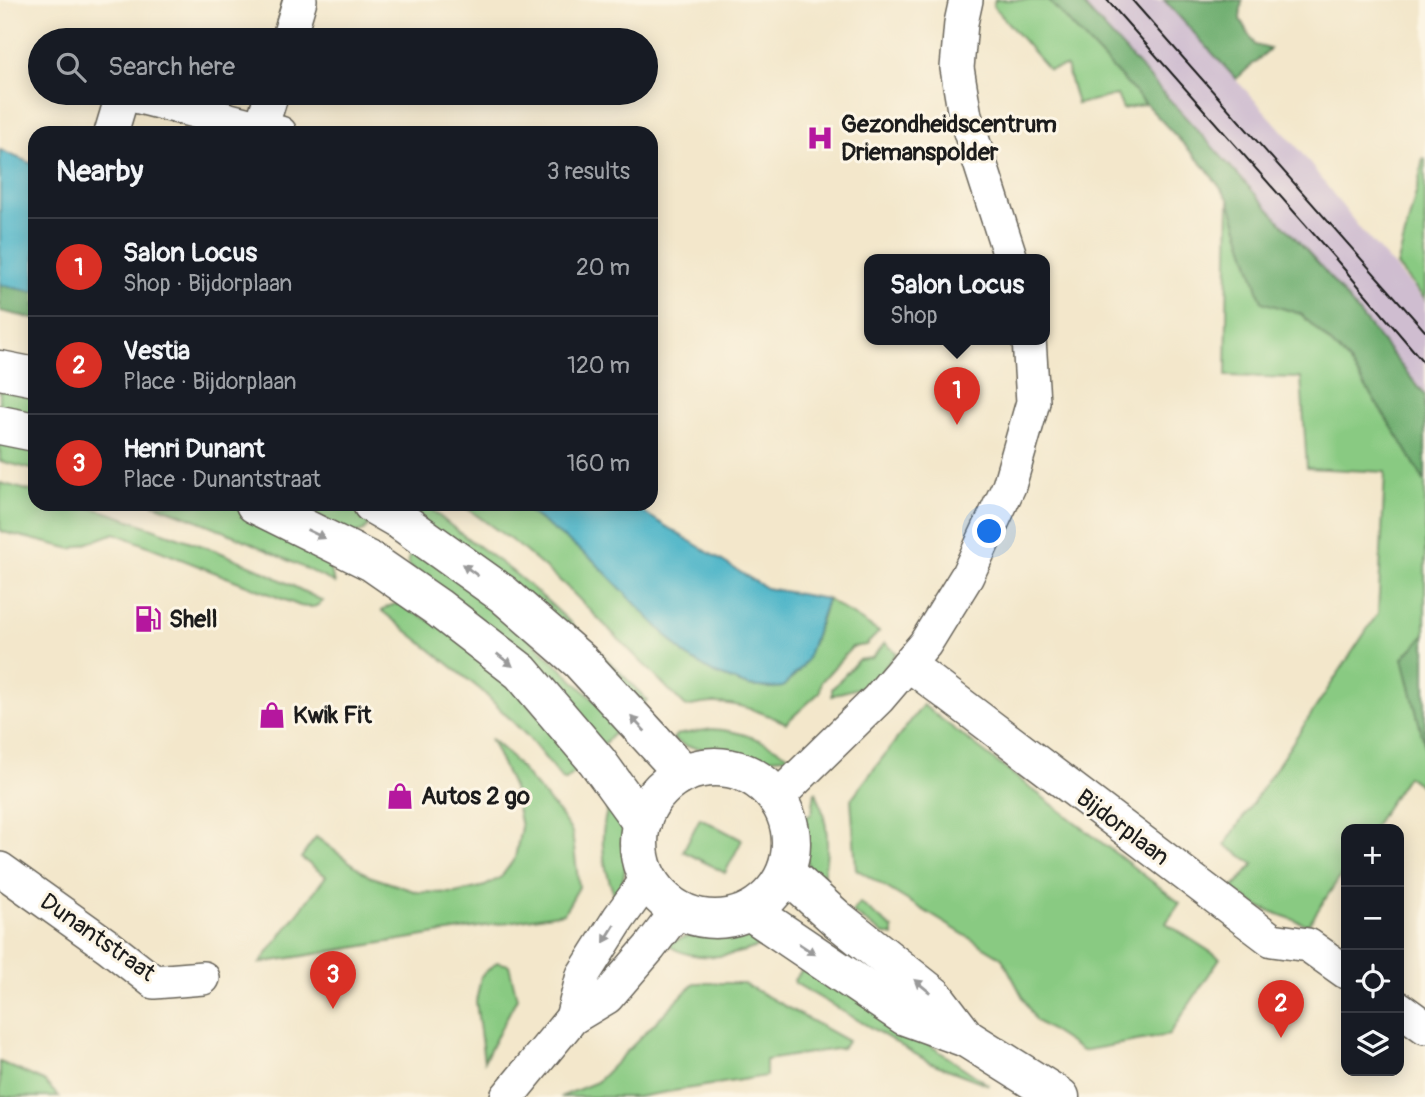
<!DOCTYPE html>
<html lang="en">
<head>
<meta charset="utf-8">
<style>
  body { margin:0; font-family:Pangolin,sans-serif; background:#242831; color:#f1f3f6 }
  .controls { position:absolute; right:21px; bottom:21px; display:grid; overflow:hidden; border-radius:14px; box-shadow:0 4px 18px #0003 }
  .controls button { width:63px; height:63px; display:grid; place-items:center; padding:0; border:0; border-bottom:2px solid #363941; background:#171b24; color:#f1f3f6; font:35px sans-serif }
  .you { position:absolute; left:990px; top:532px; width:24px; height:24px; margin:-18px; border:5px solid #fff; border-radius:50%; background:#1a73e8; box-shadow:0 0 0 10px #1a73e833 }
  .badge { display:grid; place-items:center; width:46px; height:46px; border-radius:50%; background:#d93025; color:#fff; font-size:23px; font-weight:700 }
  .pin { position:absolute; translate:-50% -58px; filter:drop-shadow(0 2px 4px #0008) }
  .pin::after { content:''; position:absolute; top:37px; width:24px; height:21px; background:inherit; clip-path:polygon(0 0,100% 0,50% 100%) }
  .popup { position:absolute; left:864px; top:254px; width:186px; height:91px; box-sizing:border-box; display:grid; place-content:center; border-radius:14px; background:#171b24; filter:drop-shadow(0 2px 5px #0005); font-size:23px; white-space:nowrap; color:#9ea1a6 }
  .popup b { font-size:26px; color:#f1f3f6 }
  .popup::after { content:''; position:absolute; left:50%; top:100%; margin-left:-14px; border:14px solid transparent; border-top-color:#171b24 }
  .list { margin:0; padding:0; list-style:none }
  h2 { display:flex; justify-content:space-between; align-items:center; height:91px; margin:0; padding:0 28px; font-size:30px }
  h2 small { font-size:23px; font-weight:400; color:#9ea1a6 }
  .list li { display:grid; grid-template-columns:46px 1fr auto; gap:21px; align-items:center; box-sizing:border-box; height:98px; padding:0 28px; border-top:2px solid #363941 }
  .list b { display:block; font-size:26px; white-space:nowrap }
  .list p { margin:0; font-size:23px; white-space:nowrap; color:#9ea1a6 }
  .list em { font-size:23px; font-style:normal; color:#9ea1a6 }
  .icon { flex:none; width:38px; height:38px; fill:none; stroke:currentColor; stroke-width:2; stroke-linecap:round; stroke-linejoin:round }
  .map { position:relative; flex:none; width:1425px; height:1097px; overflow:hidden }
  .search { position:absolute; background:#171b24; box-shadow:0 4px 18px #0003; left:28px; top:28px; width:630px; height:77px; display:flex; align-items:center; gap:18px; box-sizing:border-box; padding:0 24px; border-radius:38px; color:#9ea1a6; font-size:26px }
  .panel { position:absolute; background:#171b24; box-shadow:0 4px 18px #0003; left:28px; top:126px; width:630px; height:385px; border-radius:21px }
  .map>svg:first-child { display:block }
  .industrial { fill:#cfbdd0 }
  .green { fill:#89ca82; stroke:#52734f; stroke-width:2 }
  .forest { fill:#6eae70; stroke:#456546; stroke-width:2 }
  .water { fill:#49b3c7; stroke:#326872; stroke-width:2 }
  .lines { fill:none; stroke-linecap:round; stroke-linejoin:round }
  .street-casing { stroke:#676359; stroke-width:36 }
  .secondary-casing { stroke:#676359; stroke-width:41 }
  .street { stroke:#fff; stroke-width:33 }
  .secondary { stroke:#fff; stroke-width:38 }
  .tram { stroke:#1c1c1c; stroke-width:2 }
  .oneway { fill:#999 }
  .labels { text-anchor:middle; stroke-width:6; stroke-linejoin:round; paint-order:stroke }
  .poi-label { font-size:24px; font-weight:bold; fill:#1c1c1c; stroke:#fcf5e5; text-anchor:start }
  .street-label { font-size:24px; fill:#1c1c1c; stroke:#fcf5e5 }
</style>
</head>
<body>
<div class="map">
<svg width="1425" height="1097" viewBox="0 0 1425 1097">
  <rect width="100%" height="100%" fill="#fcf5e5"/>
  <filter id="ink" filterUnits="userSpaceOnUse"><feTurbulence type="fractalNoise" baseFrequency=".0143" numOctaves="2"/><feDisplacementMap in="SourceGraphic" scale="14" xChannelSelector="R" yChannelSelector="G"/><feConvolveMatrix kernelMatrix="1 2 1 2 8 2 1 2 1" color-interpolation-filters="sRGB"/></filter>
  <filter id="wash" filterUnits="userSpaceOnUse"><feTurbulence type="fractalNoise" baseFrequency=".00686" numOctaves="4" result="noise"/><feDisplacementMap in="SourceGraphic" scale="28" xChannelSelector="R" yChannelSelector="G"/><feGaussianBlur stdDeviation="1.57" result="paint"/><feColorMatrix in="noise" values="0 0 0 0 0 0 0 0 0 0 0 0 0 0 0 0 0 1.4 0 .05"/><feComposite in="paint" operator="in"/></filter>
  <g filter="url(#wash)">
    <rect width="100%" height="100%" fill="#f3e7cb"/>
    <polygon class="industrial" points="1079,0 1164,0 1297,147 1360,229 1425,301 1425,395 1320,265"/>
    <g class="green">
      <polygon points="995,0 1048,0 1146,104 1123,109 1117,95 1077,104 1066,66 1049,70 993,6"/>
      <polygon points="1423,158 1425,159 1425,299 1397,266 1418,185"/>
      <polygon points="1229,200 1262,302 1301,314 1348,360 1401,441 1425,482 1425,635 1403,658 1425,747 1425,789 1407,776 1372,829 1346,829 1346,868 1308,925 1259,907 1232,889 1254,864 1225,845 1378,613 1385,472 1307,468 1301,378 1226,376"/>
      <polygon points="0,380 35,388 35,417 0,409"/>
      <polygon points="0,429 35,438 35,470 0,461"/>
      <path d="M0 483 35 492V504H78L110 513 217 551 259 569 323 601C316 608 310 608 300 606L115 533 72 549 3 532 0 529Z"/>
      <path d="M153 504H230L289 529 318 550 328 564 335 583C275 554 216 525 153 504Z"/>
      <path d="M291 504H356L370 522C366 532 361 533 351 534Z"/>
      <path d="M398 504H426C454 532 489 552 519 577 565 614 606 658 647 700L639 708Z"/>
      <path d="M461 504H519L593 560 630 597 714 673 748 686 772 688 783 687C789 681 797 674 802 667 813 647 821 621 827 599L879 632 866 645 852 647 821 682 820 692 786 723C763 713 740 703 715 703 705 703 695 705 686 707L566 586 519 546Z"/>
      <polygon points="412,551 452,564 621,726 602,746 409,566 408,560"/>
      <polygon points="398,603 472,644 584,763 566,780 563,780 528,737 481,690 382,611 387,607"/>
      <polygon points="885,643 897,653 870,685 839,693 832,696 832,689 858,660 872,658"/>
      <polygon points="923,705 1180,903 1166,923 1220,958 1169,1035 1082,1051 1035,1020 1002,958 856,869 851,799"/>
      <path d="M712 729C743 731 762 740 788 755V757L771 758 768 759 764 766 735 753 685 746 673 739 676 735Z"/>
      <polygon points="490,738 509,755 559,813 572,832 579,887 564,913 260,963 326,876 301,858 316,837 369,876 417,892 455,893 485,886 501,877 515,858 521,827 513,788"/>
      <path d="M815 792H816C830 826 830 851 821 886 816 879 810 873 808 865 803 850 806 833 802 817L810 815 812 812Z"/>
      <path d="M611 799 623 821 626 865 621 889 615 897C602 865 597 832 611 799Z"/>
      <polygon points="700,818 742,840 725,873 683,851"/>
      <polygon points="860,903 893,929 893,936 882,933 852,912"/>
      <path d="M738 932H749L770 942C740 955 699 965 669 946V944C691 931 714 934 738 932Z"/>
      <polygon points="497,962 509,965 517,998 484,1061 476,1002 481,976"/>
      <polygon points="807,964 811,965 989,1085 929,1062 795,983 794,980"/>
      <polygon points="694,983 743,983 848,1041 842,1048 766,1060 766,1076 637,1097 560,1097 597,1082"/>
      <polygon points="0,1062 44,1081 59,1097 0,1097"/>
    </g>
    <g class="forest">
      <polygon points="1048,0 1079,0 1320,265 1425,395 1425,482 1401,441 1348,360 1301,314 1262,302 1229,200 1206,168"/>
      <polygon points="1164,0 1242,0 1240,19 1255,45 1270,49 1236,79"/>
      <polygon points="0,285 35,292 35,319 0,311"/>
      <polygon points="1425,635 1425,747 1403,658"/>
    </g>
    <g class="water">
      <polygon points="0,150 35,165 35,292 0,285"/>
      <polygon points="519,504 630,504 766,588 827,599 807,659 801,668 783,687 772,688 748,686 714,673 686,656 593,560"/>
    </g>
  </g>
  <g filter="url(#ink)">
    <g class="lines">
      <defs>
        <g id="street">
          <polyline points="966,0 961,23 957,68 965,116 1011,259"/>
          <polyline points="288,40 300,0"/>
          <polyline points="124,93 280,133"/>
          <polyline points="261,128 272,93"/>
          <polyline points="111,133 123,93"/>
          <polyline points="908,664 1272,940 1308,945 1346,972"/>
          <polyline points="777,798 878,699 925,644 967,576 1009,486 1033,402 1029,339"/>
          <polyline points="0,869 108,946 154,982 203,978"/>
          <polyline points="1399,1008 1425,1027"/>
          <polyline points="572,1018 583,975 619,918 648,878"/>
          <polyline points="507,1097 572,1018 607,997 650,947 678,910"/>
        </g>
        <g id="secondary">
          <polyline points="0,370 35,377"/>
          <polyline points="0,425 35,432"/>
          <polyline points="255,504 372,562 437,607 521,672 597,761 642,823"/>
          <polyline points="372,504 398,519 503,594 580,661 684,774"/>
          <circle cx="715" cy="843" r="76"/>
          <polyline points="786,873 837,919 934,996 966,1038"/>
          <polyline points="750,911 905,1016 966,1038 1060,1097"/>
        </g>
      </defs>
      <use href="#street" class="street-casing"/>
      <use href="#secondary" class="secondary-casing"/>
      <use href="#street" class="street"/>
      <use href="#secondary" class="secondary"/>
      <g class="tram">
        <polyline points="1107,0 1333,256 1425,364"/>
        <polyline points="1132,0 1425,331"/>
      </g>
    </g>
    <defs><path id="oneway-solid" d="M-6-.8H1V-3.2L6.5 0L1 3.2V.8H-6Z" transform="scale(1.75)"/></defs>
    <g class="oneway">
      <use href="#oneway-solid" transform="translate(316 534) rotate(26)"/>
      <use href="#oneway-solid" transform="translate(470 570) rotate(-144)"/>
      <use href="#oneway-solid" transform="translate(505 660) rotate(38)"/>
      <use href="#oneway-solid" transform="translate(638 724) rotate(-134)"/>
      <use href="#oneway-solid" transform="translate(609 934) rotate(122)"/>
      <use href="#oneway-solid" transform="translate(807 949) rotate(33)"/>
      <use href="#oneway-solid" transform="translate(922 986) rotate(-141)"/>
    </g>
  </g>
  <defs>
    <symbol id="hospital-bare" viewBox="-9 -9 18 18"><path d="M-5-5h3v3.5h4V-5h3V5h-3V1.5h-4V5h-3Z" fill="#b5179e" stroke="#fcf5e5" stroke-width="2.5" paint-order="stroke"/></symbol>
    <symbol id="fuel-bare" viewBox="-9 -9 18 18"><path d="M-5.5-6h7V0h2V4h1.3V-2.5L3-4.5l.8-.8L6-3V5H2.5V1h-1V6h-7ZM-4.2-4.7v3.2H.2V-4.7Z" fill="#b5179e" stroke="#fcf5e5" stroke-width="2.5" paint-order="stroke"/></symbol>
    <symbol id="shop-bare" viewBox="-9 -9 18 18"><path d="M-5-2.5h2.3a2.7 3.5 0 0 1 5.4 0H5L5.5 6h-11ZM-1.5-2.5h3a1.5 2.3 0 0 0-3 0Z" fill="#b5179e" stroke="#fcf5e5" stroke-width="2.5" paint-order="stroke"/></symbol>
  </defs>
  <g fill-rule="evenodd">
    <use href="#hospital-bare" x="801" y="119" width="38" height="38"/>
    <use href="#fuel-bare" x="129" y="600" width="38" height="38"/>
    <use href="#shop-bare" x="253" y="696" width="38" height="38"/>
    <use href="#shop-bare" x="381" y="777" width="38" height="38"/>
  </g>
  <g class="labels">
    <g class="poi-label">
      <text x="841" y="132">Gezondheidscentrum<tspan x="841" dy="28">Driemanspolder</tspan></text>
      <text x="169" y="627">Shell</text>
      <text x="293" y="723">Kwik Fit</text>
      <text x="421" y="804">Autos 2 go</text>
    </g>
    <g class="street-label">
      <text transform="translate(1123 827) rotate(37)" y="8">Bijdorplaan</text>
      <text transform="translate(98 937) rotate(35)" y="8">Dunantstraat</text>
    </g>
  </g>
</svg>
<div class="controls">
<button>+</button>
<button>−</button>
<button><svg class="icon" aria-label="locate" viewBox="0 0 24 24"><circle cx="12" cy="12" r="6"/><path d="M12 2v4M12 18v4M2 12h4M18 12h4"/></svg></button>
<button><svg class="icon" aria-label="layers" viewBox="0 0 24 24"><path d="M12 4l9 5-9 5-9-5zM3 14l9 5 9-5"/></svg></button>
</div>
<div class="you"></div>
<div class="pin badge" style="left:957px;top:425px">1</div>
<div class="popup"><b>Salon Locus</b>Shop</div>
<div class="pin badge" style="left:1281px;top:1038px">2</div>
<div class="pin badge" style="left:333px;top:1009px">3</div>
<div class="search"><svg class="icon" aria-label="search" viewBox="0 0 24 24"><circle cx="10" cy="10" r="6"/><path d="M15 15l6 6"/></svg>Search here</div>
<section class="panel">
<h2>Nearby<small>3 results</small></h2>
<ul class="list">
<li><span class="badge">1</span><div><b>Salon Locus</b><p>Shop · Bijdorplaan</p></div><em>20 m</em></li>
<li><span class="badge">2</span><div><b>Vestia</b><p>Place · Bijdorplaan</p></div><em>120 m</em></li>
<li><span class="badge">3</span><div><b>Henri Dunant</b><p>Place · Dunantstraat</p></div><em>160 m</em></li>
</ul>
</section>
</div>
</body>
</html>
